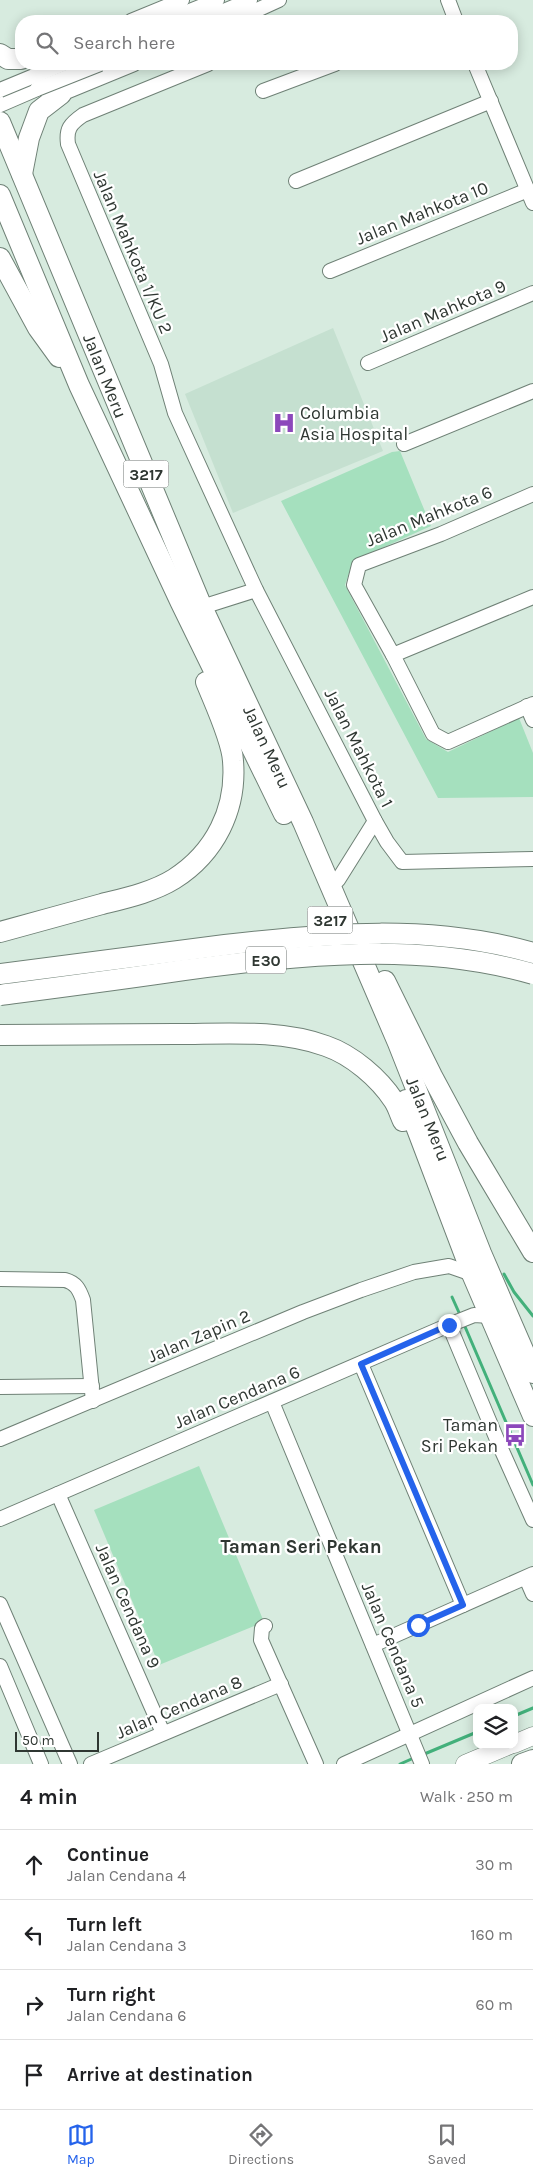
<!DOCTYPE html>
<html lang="en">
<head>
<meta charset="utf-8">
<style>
  body { margin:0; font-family:Karla,sans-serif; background:#f6f6f6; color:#202124 }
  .controls { position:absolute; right:15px; bottom:15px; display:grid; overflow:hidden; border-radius:10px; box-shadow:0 2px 12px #0003 }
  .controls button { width:45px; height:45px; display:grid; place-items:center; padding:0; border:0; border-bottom:1px solid #e0e0e0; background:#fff; color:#202124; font:25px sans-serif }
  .scale { position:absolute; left:15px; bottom:12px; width:84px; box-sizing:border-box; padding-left:5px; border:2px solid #2f3732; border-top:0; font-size:14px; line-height:18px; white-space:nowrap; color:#2f3732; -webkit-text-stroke:4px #fff; paint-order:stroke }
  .stop { position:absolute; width:15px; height:15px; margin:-11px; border:4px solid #2563eb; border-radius:50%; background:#fff }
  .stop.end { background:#2563eb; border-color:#fff; box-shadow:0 1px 5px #0008 }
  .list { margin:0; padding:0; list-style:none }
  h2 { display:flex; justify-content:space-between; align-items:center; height:65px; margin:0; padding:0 20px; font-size:21px }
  h2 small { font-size:16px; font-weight:400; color:#757577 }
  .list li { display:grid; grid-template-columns:32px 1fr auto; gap:15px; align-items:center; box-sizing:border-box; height:70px; padding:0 20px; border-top:1px solid #e0e0e0 }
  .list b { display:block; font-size:19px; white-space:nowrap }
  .list p { margin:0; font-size:16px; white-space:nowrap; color:#757577 }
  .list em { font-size:16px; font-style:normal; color:#757577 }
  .icon { flex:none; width:28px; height:28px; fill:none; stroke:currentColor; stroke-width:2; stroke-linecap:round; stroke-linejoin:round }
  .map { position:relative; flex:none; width:533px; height:1764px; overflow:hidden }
  .search { position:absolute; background:#fff; box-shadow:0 2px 12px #0003; left:15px; right:15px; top:15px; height:55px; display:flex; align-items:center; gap:12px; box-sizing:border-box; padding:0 18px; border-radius:20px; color:#757577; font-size:19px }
  .sheet { height:345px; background:#fff }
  nav { display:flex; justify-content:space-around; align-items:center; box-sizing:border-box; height:70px; border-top:1px solid #e0e0e0; background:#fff; font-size:14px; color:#757577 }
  nav a { display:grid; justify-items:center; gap:2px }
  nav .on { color:#2563eb }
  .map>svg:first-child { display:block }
  .built { fill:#c5e0d0 }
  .green { fill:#a5e0be }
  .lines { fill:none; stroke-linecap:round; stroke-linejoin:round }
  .stream { stroke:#43b07b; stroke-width:3 }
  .minor-casing { stroke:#6f8176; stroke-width:16 }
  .major-casing { stroke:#6f8176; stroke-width:19 }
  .highway-casing { stroke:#6f8176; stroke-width:22 }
  .minor { stroke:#fff; stroke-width:14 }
  .major { stroke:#fff; stroke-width:18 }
  .highway { stroke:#fff; stroke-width:20 }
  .minor-bridge-casing { stroke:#6f8176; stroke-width:16; stroke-linecap:butt }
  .highway-bridge-casing { stroke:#6f8176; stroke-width:22; stroke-linecap:butt }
  .minor-bridge { stroke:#fff; stroke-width:14 }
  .highway-bridge { stroke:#fff; stroke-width:20 }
  .route { stroke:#2563eb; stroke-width:6 }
  .labels { text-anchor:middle; stroke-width:4.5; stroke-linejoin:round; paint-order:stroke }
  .shield { fill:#fff; stroke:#6d7370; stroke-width:1 }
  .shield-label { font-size:16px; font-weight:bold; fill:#2f3732 }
  .street-label { font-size:18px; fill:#2f3732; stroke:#fff }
  .poi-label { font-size:18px; fill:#2f3732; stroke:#fff; text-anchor:start }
  .neighbourhood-label { font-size:19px; font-weight:bold; fill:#2f3732; stroke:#fff }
</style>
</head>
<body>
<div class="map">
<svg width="533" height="1764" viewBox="0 0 533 1764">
  <rect width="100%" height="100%" fill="#d7ebdf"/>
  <polygon class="built" points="333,328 383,451 233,513 185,394"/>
  <g class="green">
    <polygon points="400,451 431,526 353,561 345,585 426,739 448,752 519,718 533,753 533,797 438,798 281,501 392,452"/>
    <polygon points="199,1466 264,1622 159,1665 94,1510"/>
  </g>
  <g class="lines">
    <g class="stream">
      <polyline points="504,1274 514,1292 533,1316"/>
      <polyline points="452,1297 461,1317"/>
      <polyline points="463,1322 533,1485"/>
      <polyline points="514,1716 533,1708"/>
      <polyline points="422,1755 477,1732"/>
      <polyline points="400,1764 416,1757"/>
    </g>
    <defs>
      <g id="minor">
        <polyline points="448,0 456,21"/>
        <polyline points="131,21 182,0"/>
        <polyline points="165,21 217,0"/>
        <polyline points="200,21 250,0"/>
        <polyline points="233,21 279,0"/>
        <path d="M38 64C34 74 42 84 48 92L61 94 134 64"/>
        <path d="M208 64 83 115C70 124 66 129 68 144L161 364 175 413 256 590 375 821 387 842 402 862 533 859"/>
        <polyline points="475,64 533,203"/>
        <polyline points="263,91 335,64"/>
        <polyline points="0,105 37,89"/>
        <polyline points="296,181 491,101"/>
        <polyline points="330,271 528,190"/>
        <polyline points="368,363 533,293"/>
        <polyline points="404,444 533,391"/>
        <polyline points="533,494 441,534 359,565 354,585 393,655 433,734 448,742 533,704"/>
        <polyline points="202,607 256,590"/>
        <polyline points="393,655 533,597"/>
        <polyline points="527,706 533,720"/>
        <polyline points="338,880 375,821"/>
        <path d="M0 1279 65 1280C76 1283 79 1289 83 1300L93 1401"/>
        <polyline points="449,1325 498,1442 533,1520"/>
        <polyline points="361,1364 463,1605"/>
        <polyline points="0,1387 92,1386"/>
        <polyline points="272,1402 422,1764"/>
        <polyline points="0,1439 303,1312 361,1290 414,1272 449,1266 472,1274"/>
        <polyline points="58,1494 163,1733"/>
        <polyline points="0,1519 449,1325 474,1315 490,1316"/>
        <polyline points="526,1578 533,1594"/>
        <polyline points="0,1604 70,1764"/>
        <polyline points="265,1626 262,1628 261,1640 316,1764"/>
        <polyline points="373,1645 533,1574"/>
        <polyline points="0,1666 41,1764"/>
        <polyline points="91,1764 281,1684"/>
        <polyline points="344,1764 533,1678"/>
      </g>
      <g id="major">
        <polyline points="514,1744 533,1736"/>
        <polyline points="465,1764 510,1745"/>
      </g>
      <g id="highway">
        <polyline points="0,54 8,59 21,59"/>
        <polyline points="0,122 202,607 303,822 398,1043 481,1253 533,1373"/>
        <polyline points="22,174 29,138 39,111 61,94"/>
        <polyline points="0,195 79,385 181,603 284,814"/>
        <polyline points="0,258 38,328 59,357"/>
        <path d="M0 932C34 923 68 913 102 904 126 898 153 892 174 879 215 853 237 809 233 761 232 740 214 702 206 682"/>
        <polyline points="385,981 432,1076 468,1143 533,1252"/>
        <path d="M0 1035C58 1035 117 1034 175 1034 225 1034 279 1029 326 1046 352 1055 379 1078 394 1101 398 1107 400 1115 403 1121"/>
        <polyline points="406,1100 472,1274 533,1416"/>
        <polyline points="522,1764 533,1760"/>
      </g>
    </defs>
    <use href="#minor" class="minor-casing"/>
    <use href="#major" class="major-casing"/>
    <use href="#highway" class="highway-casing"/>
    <use href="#minor" class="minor"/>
    <use href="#major" class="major"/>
    <use href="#highway" class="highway"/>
    <defs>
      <g id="minor-bridge">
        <polyline points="37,89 100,64"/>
        <polyline points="0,90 63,64"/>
      </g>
      <g id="highway-bridge">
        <path d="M0 974C75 964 150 954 225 945 328 933 432 924 533 953"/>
        <path d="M0 995C61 987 123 979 184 970 300 955 419 941 533 974"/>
      </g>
    </defs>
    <use href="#minor-bridge" class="minor-bridge-casing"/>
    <use href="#highway-bridge" class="highway-bridge-casing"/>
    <use href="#minor-bridge" class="minor-bridge"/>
    <use href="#highway-bridge" class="highway-bridge"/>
  </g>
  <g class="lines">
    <polyline class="route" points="418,1625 463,1605 361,1364 449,1325"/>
  </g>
  <defs>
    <symbol id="hospital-bare" viewBox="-9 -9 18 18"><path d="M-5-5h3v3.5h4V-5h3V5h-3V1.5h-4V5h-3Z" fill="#8c48bb" stroke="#fff" stroke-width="2.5" paint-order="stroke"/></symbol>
    <symbol id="bus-bare" viewBox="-9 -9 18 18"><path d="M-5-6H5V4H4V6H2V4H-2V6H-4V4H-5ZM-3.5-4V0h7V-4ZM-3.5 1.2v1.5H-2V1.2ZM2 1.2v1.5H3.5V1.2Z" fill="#8c48bb" stroke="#fff" stroke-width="2.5" paint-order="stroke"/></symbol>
  </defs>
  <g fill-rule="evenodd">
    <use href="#hospital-bare" x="268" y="407" width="32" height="32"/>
    <use href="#bus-bare" x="499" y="1419" width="32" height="32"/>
  </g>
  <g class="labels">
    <g class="shield">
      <rect x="123.5" y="460.5" width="45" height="27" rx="4"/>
      <rect x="307.5" y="906.5" width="45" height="27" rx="4"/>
      <rect x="246" y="946.5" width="40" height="27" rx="4"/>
    </g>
    <g class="shield-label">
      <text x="146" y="480">3217</text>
      <text x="330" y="926">3217</text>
      <text x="266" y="966">E30</text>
    </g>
    <g class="street-label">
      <text transform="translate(422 213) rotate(-22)" y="6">Jalan Mahkota 10</text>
      <text transform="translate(133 252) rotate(67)" y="6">Jalan Mahkota 1/KU 2</text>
      <text transform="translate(443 311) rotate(-23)" y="6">Jalan Mahkota 9</text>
      <text transform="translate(105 376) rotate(68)" y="6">Jalan Meru</text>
      <text transform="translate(429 516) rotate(-22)" y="6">Jalan Mahkota 6</text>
      <text transform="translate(267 747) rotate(65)" y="6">Jalan Meru</text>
      <text transform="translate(359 748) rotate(63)" y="6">Jalan Mahkota 1</text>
      <text transform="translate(428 1119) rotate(68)" y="6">Jalan Meru</text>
      <text transform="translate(199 1336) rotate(-23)" y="6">Jalan Zapin 2</text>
      <text transform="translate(237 1397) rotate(-23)" y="6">Jalan Cendana 6</text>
      <text transform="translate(128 1606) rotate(66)" y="6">Jalan Cendana 9</text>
      <text transform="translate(393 1645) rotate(67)" y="6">Jalan Cendana 5</text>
      <text transform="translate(179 1707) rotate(-23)" y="6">Jalan Cendana 8</text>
    </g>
    <g class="poi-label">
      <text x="300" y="419">Columbia<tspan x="300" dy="21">Asia Hospital</tspan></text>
      <text x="498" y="1431" text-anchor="end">Taman<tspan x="498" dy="21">Sri Pekan</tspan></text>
    </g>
    <g class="neighbourhood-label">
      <text x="301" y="1553">Taman Seri Pekan</text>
    </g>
  </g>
</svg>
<div class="controls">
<button><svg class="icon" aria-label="layers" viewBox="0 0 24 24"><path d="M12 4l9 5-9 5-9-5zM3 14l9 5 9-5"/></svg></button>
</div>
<div class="scale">50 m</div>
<div class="stop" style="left:418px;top:1625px"></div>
<div class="stop end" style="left:449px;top:1325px"></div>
<div class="search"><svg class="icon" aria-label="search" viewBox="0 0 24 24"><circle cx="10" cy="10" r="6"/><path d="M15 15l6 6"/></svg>Search here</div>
</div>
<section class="sheet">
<h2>4 min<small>Walk · 250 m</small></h2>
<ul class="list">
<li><svg class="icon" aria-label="ahead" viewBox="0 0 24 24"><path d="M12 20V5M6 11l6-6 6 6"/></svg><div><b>Continue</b><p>Jalan Cendana 4</p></div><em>30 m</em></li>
<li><svg class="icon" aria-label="left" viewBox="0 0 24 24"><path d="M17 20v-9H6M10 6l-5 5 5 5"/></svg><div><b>Turn left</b><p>Jalan Cendana 3</p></div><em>160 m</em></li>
<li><svg class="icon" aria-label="right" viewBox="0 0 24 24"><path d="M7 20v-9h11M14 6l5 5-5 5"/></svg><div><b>Turn right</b><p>Jalan Cendana 6</p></div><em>60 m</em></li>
<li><svg class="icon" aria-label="arrive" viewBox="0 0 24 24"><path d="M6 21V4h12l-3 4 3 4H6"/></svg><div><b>Arrive at destination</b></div></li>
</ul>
</section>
<nav>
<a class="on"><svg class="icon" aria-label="map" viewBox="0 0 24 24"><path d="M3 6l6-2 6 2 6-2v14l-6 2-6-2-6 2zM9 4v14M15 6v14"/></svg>Map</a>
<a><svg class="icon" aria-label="directions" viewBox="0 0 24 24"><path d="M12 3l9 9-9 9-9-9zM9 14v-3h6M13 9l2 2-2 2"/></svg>Directions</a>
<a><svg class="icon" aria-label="saved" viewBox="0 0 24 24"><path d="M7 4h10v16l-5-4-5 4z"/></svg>Saved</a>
</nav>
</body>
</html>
